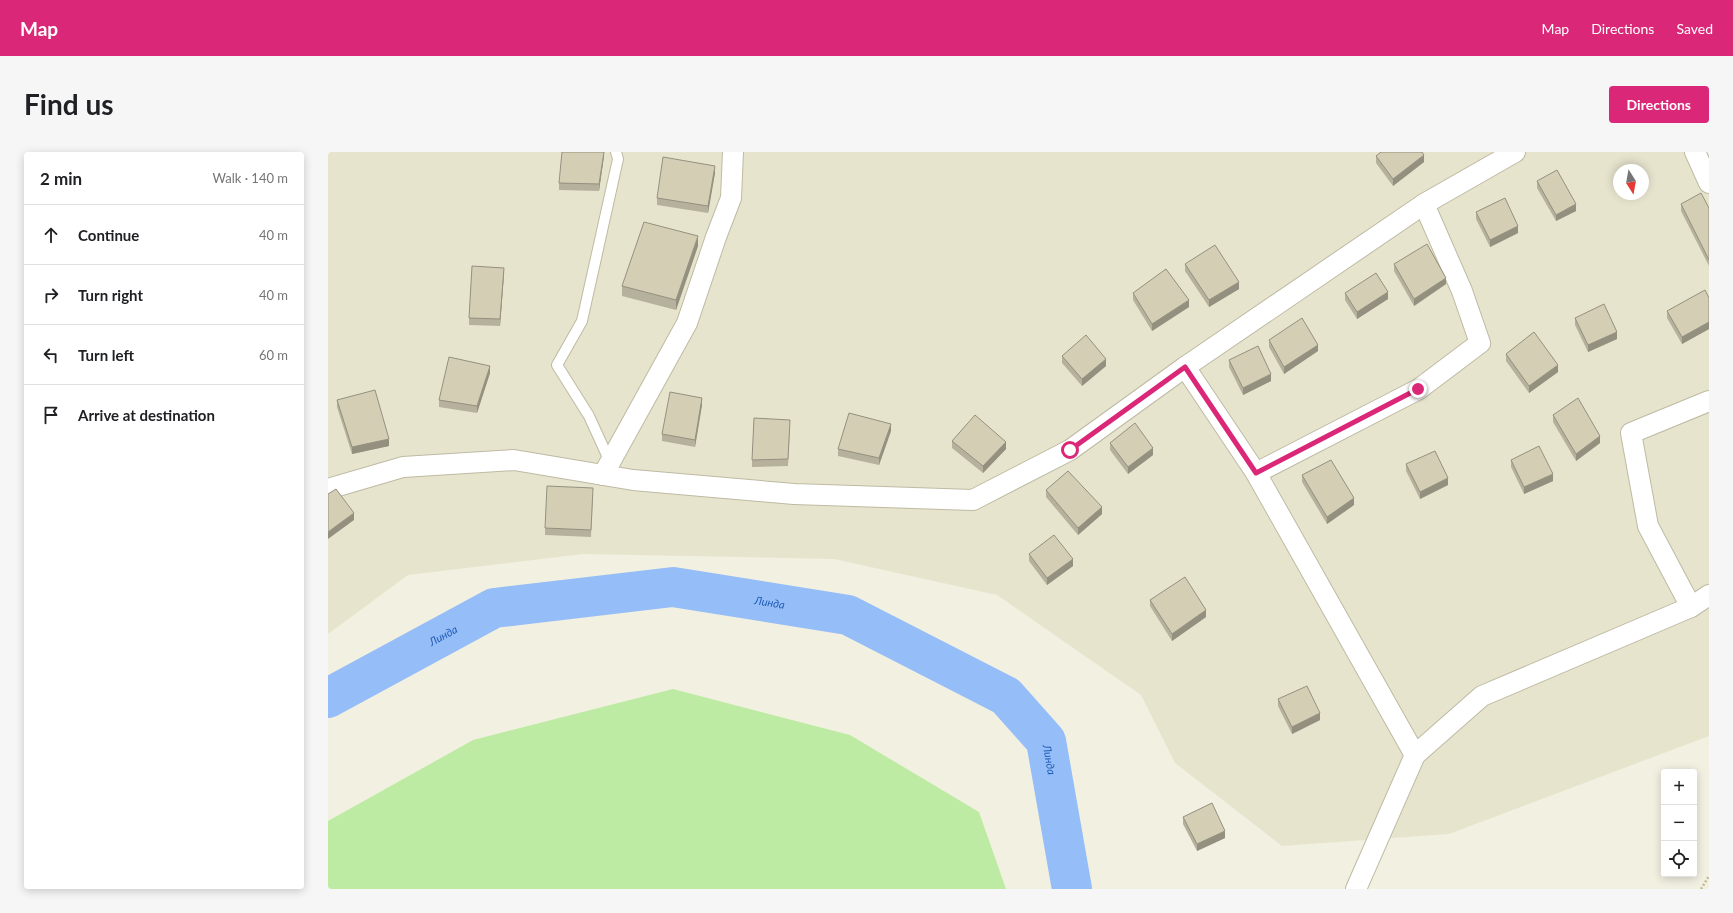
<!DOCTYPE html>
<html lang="en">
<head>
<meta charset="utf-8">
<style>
  body { margin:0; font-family:Lato,sans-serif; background:#f6f6f6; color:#202124 }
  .controls { position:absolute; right:12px; bottom:12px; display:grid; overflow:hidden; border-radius:4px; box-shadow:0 2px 10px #0003 }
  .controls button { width:36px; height:36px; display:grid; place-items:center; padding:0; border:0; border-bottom:1px solid #e0e0e0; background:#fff; color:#202124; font:20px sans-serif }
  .compass { position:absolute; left:1285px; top:12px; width:36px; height:36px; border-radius:50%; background:#fff; box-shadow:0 2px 10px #0003; rotate:169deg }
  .stop { position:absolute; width:12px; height:12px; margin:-9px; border:3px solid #db2777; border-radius:50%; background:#fff }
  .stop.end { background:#db2777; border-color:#fff; box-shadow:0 1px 4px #0008 }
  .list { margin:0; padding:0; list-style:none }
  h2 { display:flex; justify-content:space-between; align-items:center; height:52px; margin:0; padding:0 16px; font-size:17px }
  h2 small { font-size:13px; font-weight:400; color:#757577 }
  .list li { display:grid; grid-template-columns:26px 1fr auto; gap:12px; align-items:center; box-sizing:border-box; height:60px; padding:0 16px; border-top:1px solid #e0e0e0 }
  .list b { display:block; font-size:15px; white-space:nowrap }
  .list em { font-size:13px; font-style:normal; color:#757577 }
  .icon { flex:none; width:22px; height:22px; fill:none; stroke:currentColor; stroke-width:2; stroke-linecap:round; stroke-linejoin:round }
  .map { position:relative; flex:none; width:1381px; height:737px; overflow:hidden; border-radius:4px }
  header { display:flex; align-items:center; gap:24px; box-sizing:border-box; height:56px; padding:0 20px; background:#db2777; color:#fff }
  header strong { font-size:19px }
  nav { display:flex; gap:22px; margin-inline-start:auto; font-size:14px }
  .intro { display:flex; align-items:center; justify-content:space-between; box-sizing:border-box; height:96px; padding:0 24px }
  h1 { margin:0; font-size:28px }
  .button { padding:10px 18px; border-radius:4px; background:#db2777; color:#fff; font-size:14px; font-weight:700 }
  main { display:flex; gap:24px; padding:0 24px }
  aside { flex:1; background:#fff; border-radius:4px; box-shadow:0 2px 10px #0003 }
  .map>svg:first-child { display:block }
  .residential { fill:#e7e4ce; fill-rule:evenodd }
  .green { fill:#beeba4 }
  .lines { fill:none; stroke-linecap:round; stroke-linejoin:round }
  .river { stroke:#95bdf7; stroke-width:40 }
  .lane-casing { stroke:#bebaa3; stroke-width:12 }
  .street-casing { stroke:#bebaa3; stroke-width:22 }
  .path { stroke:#c1ba92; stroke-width:2.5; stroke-dasharray:2 2; stroke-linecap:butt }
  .lane { stroke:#fff; stroke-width:10 }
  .street { stroke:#fff; stroke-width:20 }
  .wall { fill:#b6b19c }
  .shaded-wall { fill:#94907f }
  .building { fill:#d4ceb5; stroke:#94907f }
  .route { stroke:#db2777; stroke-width:5 }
  .labels { text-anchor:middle; stroke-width:3.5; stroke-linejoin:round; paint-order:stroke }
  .water-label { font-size:11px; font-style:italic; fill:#225db8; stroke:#fff }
</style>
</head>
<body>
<header>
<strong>Map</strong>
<nav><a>Map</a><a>Directions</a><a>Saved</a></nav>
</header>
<div class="intro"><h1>Find us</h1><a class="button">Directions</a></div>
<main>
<aside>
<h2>2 min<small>Walk · 140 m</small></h2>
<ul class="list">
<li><svg class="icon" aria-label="ahead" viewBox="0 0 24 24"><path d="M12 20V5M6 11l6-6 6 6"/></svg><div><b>Continue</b></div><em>40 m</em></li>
<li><svg class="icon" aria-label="right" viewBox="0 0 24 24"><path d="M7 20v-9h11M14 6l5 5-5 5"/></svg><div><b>Turn right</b></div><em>40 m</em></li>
<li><svg class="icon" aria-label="left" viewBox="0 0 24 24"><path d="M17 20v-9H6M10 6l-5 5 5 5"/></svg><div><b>Turn left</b></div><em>60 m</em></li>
<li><svg class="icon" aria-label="arrive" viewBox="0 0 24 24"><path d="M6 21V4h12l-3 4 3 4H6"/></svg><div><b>Arrive at destination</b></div></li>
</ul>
</aside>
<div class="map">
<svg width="1381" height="737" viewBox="0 0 1381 737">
  <rect width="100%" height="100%" fill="#f2f0e1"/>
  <path class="residential" d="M0 0H1381V584L1121 682 954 694 847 611 813 543 669 443 506 407 255 402 80 423 0 482ZM1291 18H1315V42H1291Z"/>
  <polygon class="green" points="345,537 522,583 651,660 678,737 0,737 0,669 145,588"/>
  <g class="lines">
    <path class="river" id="s1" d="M0 546 166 456 345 435 520 463 678 544 718 589 744 737"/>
    <defs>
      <polyline id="lane" points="282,310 261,264 229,213 254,169 290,7 288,0"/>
      <g id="street">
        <polyline points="1367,0 1381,31"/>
        <polyline points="857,215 928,321"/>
        <polyline points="275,323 359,171 388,85 403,46 405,0"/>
        <polyline points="0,337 75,315 186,308 305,328 466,342 645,348 742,298 857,215 1096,52 1187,0"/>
        <polyline points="1363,455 1320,374 1303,281 1381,249"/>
        <polyline points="1087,603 928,321 1091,237 1152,191 1134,139 1096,52"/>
        <polyline points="1028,737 1087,603 1154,544 1363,455 1381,443"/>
      </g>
    </defs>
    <use href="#lane" class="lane-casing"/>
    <use href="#street" class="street-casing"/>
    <polyline class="path" points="1373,737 1381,724"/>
    <use href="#lane" class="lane"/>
    <use href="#street" class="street"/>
  </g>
  <g class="wall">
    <polygon points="276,0 276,4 271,39 231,38 231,31"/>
    <polygon points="1048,4 1096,10 1065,34 1048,11"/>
    <polygon points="387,21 380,61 329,53 329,46"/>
    <polygon points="1209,29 1248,59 1228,69 1209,36"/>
    <polygon points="1353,52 1381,56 1381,114 1353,59"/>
    <polygon points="1148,60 1190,81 1162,95 1148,67"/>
    <polygon points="370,94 348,158 294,144 294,134"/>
    <polygon points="857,112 911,137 881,155 857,119"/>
    <polygon points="1066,112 1118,132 1086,154 1066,119"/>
    <polygon points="176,122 172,174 141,173 141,166"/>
    <polygon points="805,141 861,155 824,179 805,148"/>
    <polygon points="1017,141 1060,147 1029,167 1017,148"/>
    <polygon points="1381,146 1381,177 1354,192 1339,166 1339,159"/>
    <polygon points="1247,166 1289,187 1260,200 1247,173"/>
    <polygon points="941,188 990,199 956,222 941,195"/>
    <polygon points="1178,202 1230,220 1201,241 1178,209"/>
    <polygon points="734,204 778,214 754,234 734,211"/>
    <polygon points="901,208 943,229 915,243 901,215"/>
    <polygon points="162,221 149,261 111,255 111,248"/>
    <polygon points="9,248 61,294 24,302 9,255"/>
    <polygon points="374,253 367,295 334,289 334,282"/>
    <polygon points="1225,263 1272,291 1248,309 1225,270"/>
    <polygon points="462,275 460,314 424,315 424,308"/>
    <polygon points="563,279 551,313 510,304 510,297"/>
    <polygon points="624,289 678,297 655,321 624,296"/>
    <polygon points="782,291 825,303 800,322 782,298"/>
    <polygon points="1183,308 1225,329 1196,342 1183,315"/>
    <polygon points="1078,312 1120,333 1092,347 1078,319"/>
    <polygon points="974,323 1026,353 999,372 974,330"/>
    <polygon points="718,338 774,362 750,383 718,345"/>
    <polygon points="265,343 263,385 217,383 217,376"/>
    <polygon points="701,402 745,414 719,433 701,409"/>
    <polygon points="822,448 878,465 844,489 822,454"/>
    <polygon points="950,547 992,568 964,582 950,554"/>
    <polygon points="855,665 897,686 869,699 855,672"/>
  </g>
  <g class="shaded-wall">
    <polygon points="276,0 276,4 271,39 271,32"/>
    <polygon points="1096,3 1096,10 1065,34 1065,27"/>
    <polygon points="387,14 387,21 380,61 380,54"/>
    <polygon points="1248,52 1248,59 1228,69 1228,63"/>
    <polygon points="1190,74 1190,81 1162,95 1162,88"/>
    <polygon points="370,84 370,94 348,158 348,148"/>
    <polygon points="176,116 176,122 172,174 172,167"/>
    <polygon points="1118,126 1118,132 1086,154 1086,147"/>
    <polygon points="911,130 911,137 881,155 881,148"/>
    <polygon points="1060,140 1060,147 1029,167 1029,160"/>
    <polygon points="861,148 861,155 824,179 824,172"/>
    <polygon points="1381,170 1381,177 1354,192 1354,185"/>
    <polygon points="1289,180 1289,187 1260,200 1260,193"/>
    <polygon points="990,193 990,199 956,222 956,215"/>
    <polygon points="778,207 778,214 754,234 754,227"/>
    <polygon points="1230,213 1230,220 1201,241 1201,234"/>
    <polygon points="162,214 162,221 149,261 149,254"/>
    <polygon points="943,222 943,229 915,243 915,236"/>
    <polygon points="374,246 374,253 367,295 367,288"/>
    <polygon points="563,272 563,279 551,313 551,306"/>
    <polygon points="1272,284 1272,291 1248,309 1248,302"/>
    <polygon points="61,287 61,294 24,302 24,295"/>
    <polygon points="678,290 678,297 655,321 655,314"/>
    <polygon points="825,296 825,303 800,322 800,315"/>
    <polygon points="1225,322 1225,329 1196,342 1196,335"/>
    <polygon points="1120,326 1120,333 1092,347 1092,340"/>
    <polygon points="1026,346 1026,353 999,372 999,365"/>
    <polygon points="774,355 774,362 750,383 750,376"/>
    <polygon points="26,361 26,368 0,387 0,380"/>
    <polygon points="745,407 745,414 719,433 719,426"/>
    <polygon points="878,458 878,465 844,489 844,482"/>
    <polygon points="992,561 992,568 964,582 964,575"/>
    <polygon points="897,679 897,686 869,699 869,692"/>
  </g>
  <g class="building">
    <polygon points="234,0 276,0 271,32 231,31"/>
    <polygon points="1053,0 1094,0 1096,3 1065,27 1048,4"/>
    <polygon points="335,5 387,14 380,54 329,46"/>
    <polygon points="1229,18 1248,52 1228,63 1209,29"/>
    <polygon points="1373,41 1381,56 1381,108 1353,52"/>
    <polygon points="1177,46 1190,74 1162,88 1148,60"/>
    <polygon points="316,70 370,84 348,148 294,134"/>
    <polygon points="1099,92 1118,126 1086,147 1066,112"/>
    <polygon points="887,93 911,130 881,148 857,112"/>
    <polygon points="144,114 176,116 172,167 141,166"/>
    <polygon points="838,117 861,148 824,172 805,141"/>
    <polygon points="1048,121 1060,140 1029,160 1017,141"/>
    <polygon points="1377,138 1381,146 1381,170 1354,185 1339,159"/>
    <polygon points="1276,152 1289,180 1260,193 1247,166"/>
    <polygon points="974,166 990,193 956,215 941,188"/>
    <polygon points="1206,180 1230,213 1201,234 1178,202"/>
    <polygon points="758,183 778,207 754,227 734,204"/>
    <polygon points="930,194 943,222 915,236 901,208"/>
    <polygon points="121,205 162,214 149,254 111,248"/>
    <polygon points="47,238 61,287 24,295 9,248"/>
    <polygon points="342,240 374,246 367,288 334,282"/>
    <polygon points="1250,246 1272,284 1248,302 1225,263"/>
    <polygon points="521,261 563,272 551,306 510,297"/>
    <polygon points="647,263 678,290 655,314 624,289"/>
    <polygon points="426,266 462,268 460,307 424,308"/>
    <polygon points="807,271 825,296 800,315 782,291"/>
    <polygon points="1211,294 1225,322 1196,335 1183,308"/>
    <polygon points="1107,299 1120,326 1092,340 1078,312"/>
    <polygon points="1003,308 1026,346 999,365 974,323"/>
    <polygon points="740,319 774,355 750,376 718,338"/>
    <polygon points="219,334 265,336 263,378 217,376"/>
    <polygon points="8,337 26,361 0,380 0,342"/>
    <polygon points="726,383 745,407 719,426 701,402"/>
    <polygon points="857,425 878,458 844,482 822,448"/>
    <polygon points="979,534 992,561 964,575 950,547"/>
    <polygon points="884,651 897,679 869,692 855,665"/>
  </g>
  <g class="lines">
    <polyline class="route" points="742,298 857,215 928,321 1090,237"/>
  </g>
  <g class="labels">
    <g class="water-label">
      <text dy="4" stroke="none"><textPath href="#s1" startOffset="467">Линда</textPath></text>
      <text dy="4" stroke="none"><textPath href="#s1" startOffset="131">Линда</textPath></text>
      <text dy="4" stroke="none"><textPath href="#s1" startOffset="803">Линда</textPath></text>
    </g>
  </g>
</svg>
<div class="controls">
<button>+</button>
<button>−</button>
<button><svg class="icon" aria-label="locate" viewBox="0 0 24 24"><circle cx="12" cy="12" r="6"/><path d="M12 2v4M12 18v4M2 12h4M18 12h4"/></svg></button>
</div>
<svg class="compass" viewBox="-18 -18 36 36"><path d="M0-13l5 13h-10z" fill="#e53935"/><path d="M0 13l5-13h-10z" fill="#757577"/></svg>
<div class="stop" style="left:742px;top:298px"></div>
<div class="stop end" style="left:1090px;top:237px"></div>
</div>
</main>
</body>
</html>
